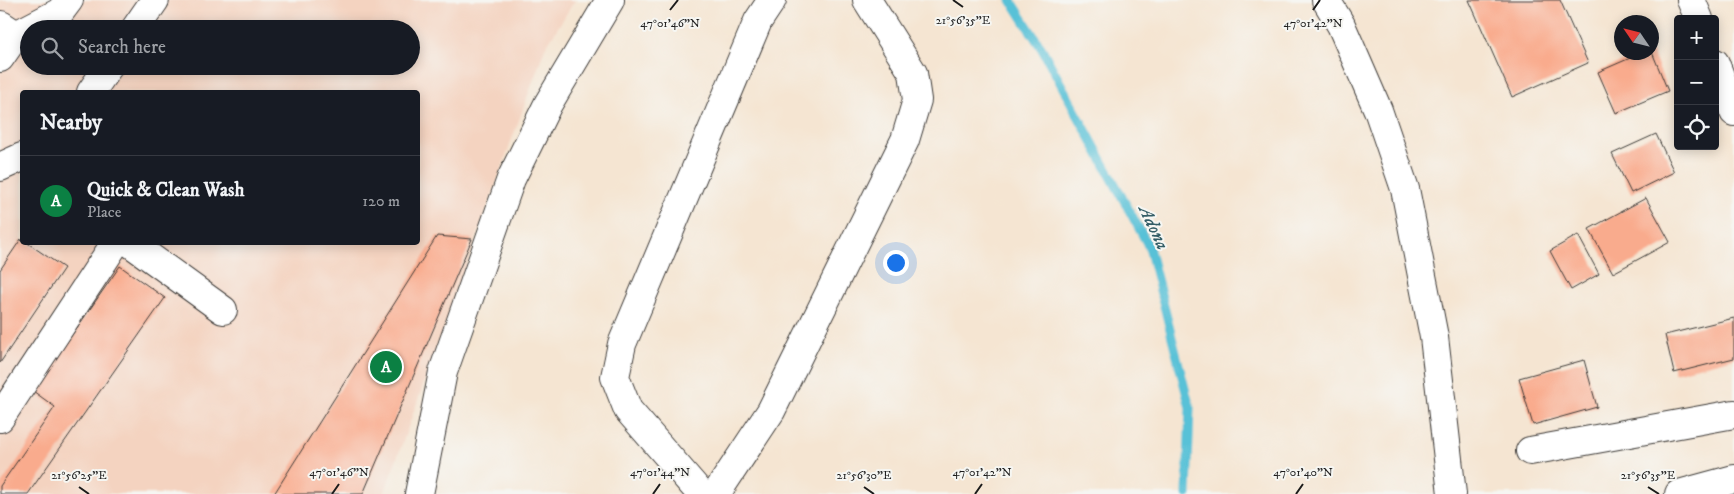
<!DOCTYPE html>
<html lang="en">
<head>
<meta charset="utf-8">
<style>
  body { margin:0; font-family:"IM FELL DW Pica",serif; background:#20242c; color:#f1f3f6 }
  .controls { position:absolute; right:15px; top:15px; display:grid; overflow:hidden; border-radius:5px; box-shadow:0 2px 12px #0003 }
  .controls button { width:45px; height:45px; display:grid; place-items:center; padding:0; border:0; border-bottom:1px solid #363941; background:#171b24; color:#f1f3f6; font:25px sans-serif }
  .compass { position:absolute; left:1614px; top:15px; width:45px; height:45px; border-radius:50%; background:#171b24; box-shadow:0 2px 12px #0003; rotate:305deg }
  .you { position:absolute; left:895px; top:262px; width:18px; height:18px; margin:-12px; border:4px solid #fff; border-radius:50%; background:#1a73e8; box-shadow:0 0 0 8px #1a73e833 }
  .badge { display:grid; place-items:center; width:32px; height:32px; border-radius:50%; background:#0b8043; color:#fff; font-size:16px; font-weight:700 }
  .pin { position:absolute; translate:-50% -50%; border:2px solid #fff; box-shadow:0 1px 5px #0006 }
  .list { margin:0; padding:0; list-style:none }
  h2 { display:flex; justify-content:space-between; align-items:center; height:65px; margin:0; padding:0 20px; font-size:21px }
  h2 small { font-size:16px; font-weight:400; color:#9ea1a6 }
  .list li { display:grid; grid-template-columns:32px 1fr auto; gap:15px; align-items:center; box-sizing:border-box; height:90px; padding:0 20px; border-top:1px solid #363941 }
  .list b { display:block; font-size:19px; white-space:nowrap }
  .list p { margin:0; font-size:16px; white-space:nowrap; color:#9ea1a6 }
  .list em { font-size:16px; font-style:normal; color:#9ea1a6 }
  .icon { flex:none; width:28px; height:28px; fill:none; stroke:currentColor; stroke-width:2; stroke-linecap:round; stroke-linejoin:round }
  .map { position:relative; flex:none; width:1734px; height:494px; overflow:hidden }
  .search { position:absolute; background:#171b24; box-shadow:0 2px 12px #0003; left:20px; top:20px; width:400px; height:55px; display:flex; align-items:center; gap:12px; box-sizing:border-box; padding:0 18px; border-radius:28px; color:#9ea1a6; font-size:19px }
  .panel { position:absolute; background:#171b24; box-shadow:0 2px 12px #0003; left:20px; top:90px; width:400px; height:155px; border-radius:5px }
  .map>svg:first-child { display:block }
  .built { fill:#f4d3c0; fill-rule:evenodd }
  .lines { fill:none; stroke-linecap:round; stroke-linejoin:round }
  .stream { stroke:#59c1d7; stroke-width:9 }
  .building { fill:#f9ab8d }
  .minor-casing { stroke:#3d3a37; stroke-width:30 }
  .minor { stroke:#fff; stroke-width:28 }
  .ticks { fill:none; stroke:#1c1c1c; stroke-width:2 }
  .labels { text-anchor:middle; stroke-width:4; stroke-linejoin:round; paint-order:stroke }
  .water-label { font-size:19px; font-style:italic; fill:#345e67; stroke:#f6f6f2 }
  .ticks-label { font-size:12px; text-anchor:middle; fill:#1c1c1c; stroke:#f6f6f2; stroke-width:4; stroke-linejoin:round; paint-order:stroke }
</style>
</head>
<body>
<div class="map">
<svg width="1734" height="494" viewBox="0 0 1734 494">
  <rect width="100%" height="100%" fill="#f6f6f2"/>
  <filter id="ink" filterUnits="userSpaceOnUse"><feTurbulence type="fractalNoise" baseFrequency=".02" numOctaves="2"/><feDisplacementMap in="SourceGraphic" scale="10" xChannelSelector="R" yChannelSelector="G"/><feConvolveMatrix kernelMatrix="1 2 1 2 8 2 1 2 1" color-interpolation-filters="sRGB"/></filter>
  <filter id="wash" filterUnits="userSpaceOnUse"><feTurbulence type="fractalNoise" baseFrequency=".0096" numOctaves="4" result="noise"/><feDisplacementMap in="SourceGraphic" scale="20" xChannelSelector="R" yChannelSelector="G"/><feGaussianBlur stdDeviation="1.12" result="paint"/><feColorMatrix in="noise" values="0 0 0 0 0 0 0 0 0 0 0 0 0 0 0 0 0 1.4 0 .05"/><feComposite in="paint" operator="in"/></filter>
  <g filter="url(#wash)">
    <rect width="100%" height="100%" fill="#f5e5d2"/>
    <path class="built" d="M0 0H575L545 48 384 494H0ZM29 29H411V66H29ZM22 92H418V242H22Z"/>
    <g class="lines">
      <polyline class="stream" points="1011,0 1042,49 1149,247 1190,408 1187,494"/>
    </g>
    <g id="blocks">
      <g class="building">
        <polygon points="1469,0 1560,0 1588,63 1512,97"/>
        <polygon points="1644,52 1652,52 1668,91 1616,113 1598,72"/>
        <polygon points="1656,134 1674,172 1631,193 1612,154"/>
        <polygon points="1646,198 1670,242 1613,273 1589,229"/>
        <polygon points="1578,235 1599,274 1571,290 1550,251"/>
        <polygon points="437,236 472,239 363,494 274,494"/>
        <polygon points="21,239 22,242 26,242 64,268 0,363 0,270"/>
        <polygon points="120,266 165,298 28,494 0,494 0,486 55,407 33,391"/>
        <polygon points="1734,318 1734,358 1674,373 1665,335"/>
        <polygon points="1584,360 1597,407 1533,425 1519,378"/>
      </g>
    </g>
  </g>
  <g filter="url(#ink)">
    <use href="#blocks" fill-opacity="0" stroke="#3d3a37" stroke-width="1"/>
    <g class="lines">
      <defs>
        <g id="minor">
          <polyline points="1326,0 1341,25 1378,110 1405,189 1434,337 1452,494"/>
          <polyline points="1691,0 1699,19"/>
          <polyline points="135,29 155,0"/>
          <polyline points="16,35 60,12 69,0"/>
          <polyline points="0,58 16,35 1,25"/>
          <polyline points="1715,63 1734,112"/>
          <polyline points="91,92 109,66"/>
          <polyline points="0,167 22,157"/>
          <polyline points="129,242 223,310"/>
          <polyline points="0,418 116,242"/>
          <polyline points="1530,451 1734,414"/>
          <polyline points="419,494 443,372 511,179 548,104 610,0"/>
          <polyline points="701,494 628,410 615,377 622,344 758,21 772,0"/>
          <polyline points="716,494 771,411 905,140 917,100 913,73 867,0"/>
          <polyline points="1679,494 1734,479"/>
        </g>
      </defs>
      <use href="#minor" class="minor-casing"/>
      <use href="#minor" class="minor"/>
    </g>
  </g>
  <path class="ticks" d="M953 0 963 7M670 10 678 0M1313 10 1320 0M79 487 89 494M864 487 874 494M1648 487 1659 494M332 494 339 484M653 494 660 484M975 494 982 484M1296 494 1303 484"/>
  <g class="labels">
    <g class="water-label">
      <text transform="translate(1155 227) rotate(65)" y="7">Adona</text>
    </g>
  </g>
  <g class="ticks-label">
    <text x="963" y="24">21°56'35"E</text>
    <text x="670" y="27">47°01'46"N</text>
    <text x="1313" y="27">47°01'42"N</text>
    <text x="339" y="476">47°01'46"N</text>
    <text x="660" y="476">47°01'44"N</text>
    <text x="982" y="476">47°01'42"N</text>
    <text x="1303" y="476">47°01'40"N</text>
    <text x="79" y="479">21°56'25"E</text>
    <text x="864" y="479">21°56'30"E</text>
    <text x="1648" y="479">21°56'35"E</text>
  </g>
</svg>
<div class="controls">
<button>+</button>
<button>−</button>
<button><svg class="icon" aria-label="locate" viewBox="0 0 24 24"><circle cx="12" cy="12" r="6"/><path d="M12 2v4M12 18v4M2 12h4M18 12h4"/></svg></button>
</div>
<svg class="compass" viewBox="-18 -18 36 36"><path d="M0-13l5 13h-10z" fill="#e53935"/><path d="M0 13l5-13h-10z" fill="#9ea1a6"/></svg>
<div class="you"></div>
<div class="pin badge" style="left:386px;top:367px">A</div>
<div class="search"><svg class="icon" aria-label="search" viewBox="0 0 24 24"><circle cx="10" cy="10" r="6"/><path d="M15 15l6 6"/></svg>Search here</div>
<section class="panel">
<h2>Nearby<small></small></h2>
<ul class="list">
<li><span class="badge">A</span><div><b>Quick &amp; Clean Wash</b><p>Place</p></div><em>120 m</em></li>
</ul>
</section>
</div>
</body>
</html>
